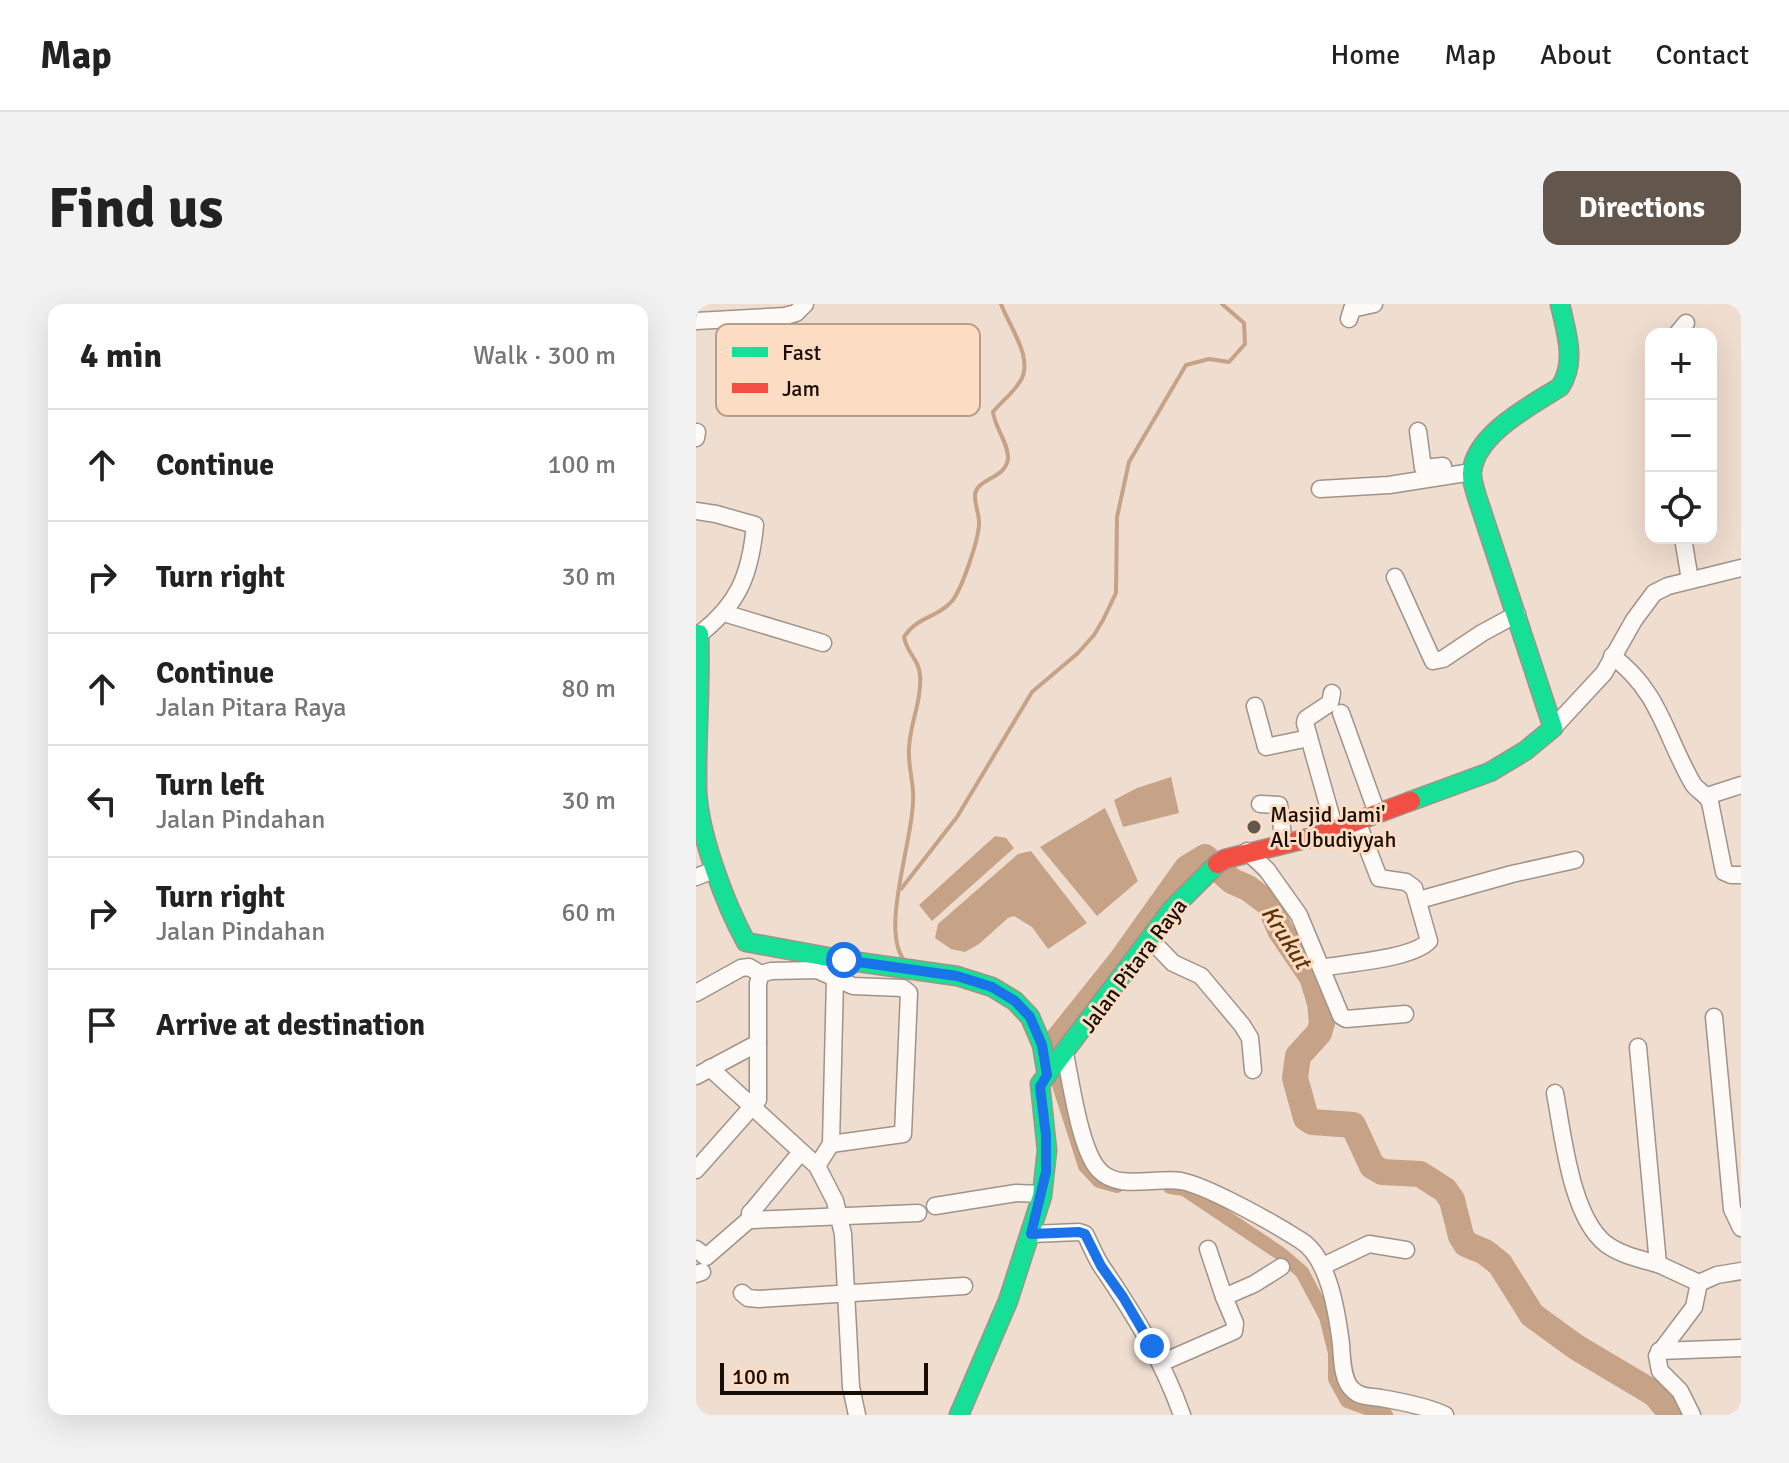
<!DOCTYPE html>
<html lang="en">
<head>
<meta charset="utf-8">
<style>
  body { margin:0; font-family:Signika,sans-serif; background:#f2f2f2; color:#222 }
  .controls { position:absolute; right:24px; top:24px; display:grid; overflow:hidden; border-radius:16px; box-shadow:0 8px 32px #0002 }
  .controls button { width:72px; height:72px; display:grid; place-items:center; padding:0; border:0; border-bottom:2px solid #e0e0e0; background:#fff; color:#222; font:40px sans-serif }
  .scale { position:absolute; left:24px; bottom:20px; width:208px; box-sizing:border-box; padding-left:8px; border:4px solid #180d05; border-top:0; font-size:22px; line-height:28px; white-space:nowrap; color:#180d05; -webkit-text-stroke:6px #fcdcc2; paint-order:stroke }
  .stop { position:absolute; width:24px; height:24px; margin:-18px; border:6px solid #1a73e8; border-radius:50%; background:#fff }
  .stop.end { background:#1a73e8; border-color:#fff; box-shadow:0 2px 8px #0008 }
  .list { margin:0; padding:0; list-style:none }
  h2 { display:flex; justify-content:space-between; align-items:center; height:104px; margin:0; padding:0 32px; font-size:34px }
  h2 small { font-size:26px; font-weight:400; color:#767676 }
  .list li { display:grid; grid-template-columns:52px 1fr auto; gap:24px; align-items:center; box-sizing:border-box; height:112px; padding:0 32px; border-top:2px solid #e0e0e0 }
  .list b { display:block; font-size:30px; white-space:nowrap }
  .list p { margin:0; font-size:26px; white-space:nowrap; color:#767676 }
  .list em { font-size:26px; font-style:normal; color:#767676 }
  .icon { flex:none; width:44px; height:44px; fill:none; stroke:currentColor; stroke-width:2; stroke-linecap:round; stroke-linejoin:round }
  .map { position:relative; flex:none; width:1045px; height:1111px; overflow:hidden; border-radius:16px }
  header { display:flex; align-items:center; gap:48px; box-sizing:border-box; height:112px; padding:0 40px; background:#fff; border-bottom:2px solid #e0e0e0 }
  header strong { font-size:38px }
  nav { display:flex; gap:44px; margin-inline-start:auto; font-size:28px }
  .intro { display:flex; align-items:center; justify-content:space-between; box-sizing:border-box; height:192px; padding:0 48px }
  h1 { margin:0; font-size:56px }
  .button { padding:20px 36px; border-radius:16px; background:#63564c; color:#fff; font-size:28px; font-weight:700 }
  main { display:flex; gap:48px; padding:0 48px }
  aside { flex:1; background:#fff; border-radius:16px; box-shadow:0 8px 32px #0002 }
  .map>svg:first-child { display:block }
  .water { fill:#c6a387 }
  .lines { fill:none; stroke-linecap:round; stroke-linejoin:round }
  .stream { stroke:#c6a387; stroke-width:4 }
  .canal { stroke:#c6a387; stroke-width:14 }
  .river { stroke:#c6a387; stroke-width:26 }
  .street-casing { stroke:#a09388; stroke-width:19 }
  .fast-casing { stroke:#a09388; stroke-width:21 }
  .jam-casing { stroke:#a09388; stroke-width:21 }
  .street { stroke:#fdfaf8; stroke-width:16 }
  .fast { stroke:#16e098; stroke-width:18 }
  .jam { stroke:#f24e42; stroke-width:18 }
  .route { stroke:#1a73e8; stroke-width:10 }
  .poi-dot { fill:#63564c; stroke:#fcdcc2; stroke-width:3 }
  .labels { text-anchor:middle; stroke-width:6; stroke-linejoin:round; paint-order:stroke }
  .poi-label { font-size:22px; fill:#180d05; stroke:#fcdcc2; text-anchor:start }
  .street-label { font-size:22px; fill:#180d05; stroke:#fcdcc2 }
  .water-label { font-size:24px; font-style:italic; fill:#5e3409; stroke:#fcdcc2 }
  .key { fill:#fcdcc2; stroke:#b89e89; stroke-width:2 }
  .key-label { font-size:22px; fill:#180d05 }
</style>
</head>
<body>
<header>
<strong>Map</strong>
<nav><a>Home</a><a>Map</a><a>About</a><a>Contact</a></nav>
</header>
<div class="intro"><h1>Find us</h1><a class="button">Directions</a></div>
<main>
<aside>
<h2>4 min<small>Walk · 300 m</small></h2>
<ul class="list">
<li><svg class="icon" aria-label="ahead" viewBox="0 0 24 24"><path d="M12 20V5M6 11l6-6 6 6"/></svg><div><b>Continue</b></div><em>100 m</em></li>
<li><svg class="icon" aria-label="right" viewBox="0 0 24 24"><path d="M7 20v-9h11M14 6l5 5-5 5"/></svg><div><b>Turn right</b></div><em>30 m</em></li>
<li><svg class="icon" aria-label="ahead" viewBox="0 0 24 24"><path d="M12 20V5M6 11l6-6 6 6"/></svg><div><b>Continue</b><p>Jalan Pitara Raya</p></div><em>80 m</em></li>
<li><svg class="icon" aria-label="left" viewBox="0 0 24 24"><path d="M17 20v-9H6M10 6l-5 5 5 5"/></svg><div><b>Turn left</b><p>Jalan Pindahan</p></div><em>30 m</em></li>
<li><svg class="icon" aria-label="right" viewBox="0 0 24 24"><path d="M7 20v-9h11M14 6l5 5-5 5"/></svg><div><b>Turn right</b><p>Jalan Pindahan</p></div><em>60 m</em></li>
<li><svg class="icon" aria-label="arrive" viewBox="0 0 24 24"><path d="M6 21V4h12l-3 4 3 4H6"/></svg><div><b>Arrive at destination</b></div></li>
</ul>
</aside>
<div class="map">
<svg width="1045" height="1111" viewBox="0 0 1045 1111">
  <rect width="100%" height="100%" fill="#efddcf"/>
  <g class="water">
    <polygon points="475,473 483,509 427,523 418,496 441,484"/>
    <polygon points="409,504 442,577 401,612 344,543"/>
    <polygon points="299,532 310,534 318,544 236,617 223,601"/>
    <polygon points="335,547 391,619 352,645 336,623 318,612 312,614 283,640 269,648 255,645 239,634 242,620 322,550"/>
  </g>
  <g class="lines">
    <g class="stream">
      <polyline points="205,585 261,513 336,388 382,349 398,331 407,316 420,289 421,213 433,158 490,61 513,55 533,58 549,40 548,19 526,0"/>
      <path d="M208 656C183 623 220 531 217 487 216 473 212 459 213 444 214 420 226 396 224 371 223 355 211 350 208 333 221 312 242 314 256 297 266 285 282 237 283 221 284 211 278 200 279 190 282 174 309 175 312 155 313 140 299 124 297 108 305 98 316 90 323 79 340 57 313 22 305 0"/>
    </g>
    <g class="canal">
      <polyline points="356,759 389,862 403,877 421,882"/>
      <polyline points="474,883 488,885 585,950 606,968 630,1013 639,1049 639,1075 651,1097 690,1111"/>
    </g>
    <polyline class="river" points="355,744 424,658 491,564 509,553 536,577 552,584 573,600 584,626 616,673 624,699 626,719 623,729 602,752 599,774 610,814 616,818 657,821 676,862 686,868 724,870 749,886 756,896 765,932 770,940 789,948 804,960 836,1011 880,1043 959,1090 976,1111"/>
    <defs>
      <g id="street">
        <polyline points="653,15 656,5 678,0"/>
        <polyline points="0,17 89,12 100,9 109,0"/>
        <polyline points="981,30 990,19"/>
        <polyline points="722,127 727,164 747,162"/>
        <polyline points="0,134 1,128"/>
        <polyline points="624,185 693,181 776,168"/>
        <path d="M0 207 20 210 59 221C54 273 42 301 0 333"/>
        <polyline points="987,234 994,276"/>
        <polyline points="699,273 737,357 747,355 786,329 821,310"/>
        <polyline points="28,309 127,339"/>
        <path d="M916 352C964 387 969 432 997 480 1002 487 1010 490 1014 498L1028 568 1035 571H1045"/>
        <polyline points="636,389 634,399 610,415 609,419 639,526"/>
        <polyline points="559,402 570,443 613,434"/>
        <polyline points="645,409 681,509"/>
        <polyline points="857,424 908,369 938,316 958,289 972,282 1045,264"/>
        <polyline points="1011,492 1045,481"/>
        <polyline points="564,500 583,501 588,540"/>
        <polyline points="551,547 571,566 603,611 645,712 650,715 709,710"/>
        <polyline points="0,573 13,568 21,570"/>
        <polyline points="723,596 816,570 879,556"/>
        <polyline points="454,635 477,659 505,672 546,721 554,734 557,766"/>
        <path d="M625 664C651 659 716 655 733 637L718 584 710 578 683 574 661 517"/>
        <polyline points="0,689 45,664 53,663 65,670"/>
        <polyline points="1018,713 1036,905 1045,924"/>
        <polyline points="942,743 962,960 1003,979"/>
        <path d="M369 750C375 778 384 846 403 866 422 887 459 873 485 877 512 882 579 920 604 936 633 953 641 1009 645 1040 646 1054 646 1077 657 1086 665 1094 675 1092 685 1094 702 1097 735 1104 749 1111"/>
        <polyline points="14,764 121,862 139,897 147,930 155,1083 161,1111"/>
        <polyline points="0,772 62,739"/>
        <path d="M859 789C867 831 875 913 910 940 925 951 944 955 962 960"/>
        <polyline points="105,848 57,906 54,909 56,916 222,909"/>
        <polyline points="121,862 135,840 139,674"/>
        <polyline points="0,866 62,796 62,679 65,670 75,667 121,666 157,682 207,684 213,689 207,830 135,840"/>
        <polyline points="239,902 320,889 346,890"/>
        <path d="M335 930 383 928 389 930C395 941 399 953 406 963 438 1010 467 1057 486 1111"/>
        <polyline points="0,945 10,953 55,914"/>
        <polyline points="512,945 528,993"/>
        <polyline points="627,962 673,940 710,946"/>
        <polyline points="0,970 6,968"/>
        <polyline points="46,989 52,994 63,995 268,982"/>
        <polyline points="963,1047 1045,1044"/>
        <polyline points="465,1059 538,1027 539,1019 528,993 558,980 585,963"/>
        <polyline points="996,1111 984,1087 964,1067 961,1052 998,1003 1003,979 1021,971 1045,967"/>
      </g>
      <g id="fast">
        <path d="M3 330C5 382 0 433 1 485 2 528 29 600 50 638L148 656 261 672 296 683 319 697 334 713 346 741 351 771"/>
        <path d="M715 497 794 468 829 447 857 424 781 193C779 185 775 176 776 168 779 130 836 101 864 83 881 58 870 28 864 0"/>
        <polyline points="263,1111 312,997 346,892 351,846 344,780 476,605 521,560"/>
      </g>
      <polyline id="jam" points="521,560 529,555 621,532 715,497"/>
    </defs>
    <use href="#street" class="street-casing"/>
    <use href="#fast" class="fast-casing"/>
    <use href="#jam" class="jam-casing"/>
    <use href="#street" class="street"/>
    <use href="#fast" class="fast"/>
    <use href="#jam" class="jam"/>
  </g>
  <g class="lines">
    <polyline class="route" points="148,656 261,672 296,683 319,697 334,713 346,741 351,771 344,783 350,831 350,868 335,930 383,928 389,930 405,962 427,993 456,1042"/>
  </g>
  <circle class="poi-dot" cx="558" cy="523" r="8"/>
  <g class="labels">
    <g class="poi-label">
      <text x="574" y="518">Masjid Jami'<tspan x="574" dy="25">Al-Ubudiyyah</tspan></text>
    </g>
    <g class="street-label">
      <text transform="translate(437 661) rotate(-53)" y="8">Jalan Pitara Raya</text>
    </g>
    <g class="water-label">
      <text transform="translate(590 633) rotate(57)" y="8">Krukut</text>
    </g>
  </g>
  <rect x="20" y="20" width="264" height="92" rx="12" class="key"/>
  <rect x="36" y="43" width="36" height="10" fill="#16e098"/>
  <rect x="36" y="79" width="36" height="10" fill="#f24e42"/>
  <g class="key-label">
    <text x="86" y="56">Fast</text>
    <text x="86" y="92">Jam</text>
  </g>
</svg>
<div class="controls">
<button>+</button>
<button>−</button>
<button><svg class="icon" aria-label="locate" viewBox="0 0 24 24"><circle cx="12" cy="12" r="6"/><path d="M12 2v4M12 18v4M2 12h4M18 12h4"/></svg></button>
</div>
<div class="scale">100 m</div>
<div class="stop" style="left:148px;top:656px"></div>
<div class="stop end" style="left:456px;top:1042px"></div>
</div>
</main>
</body>
</html>
